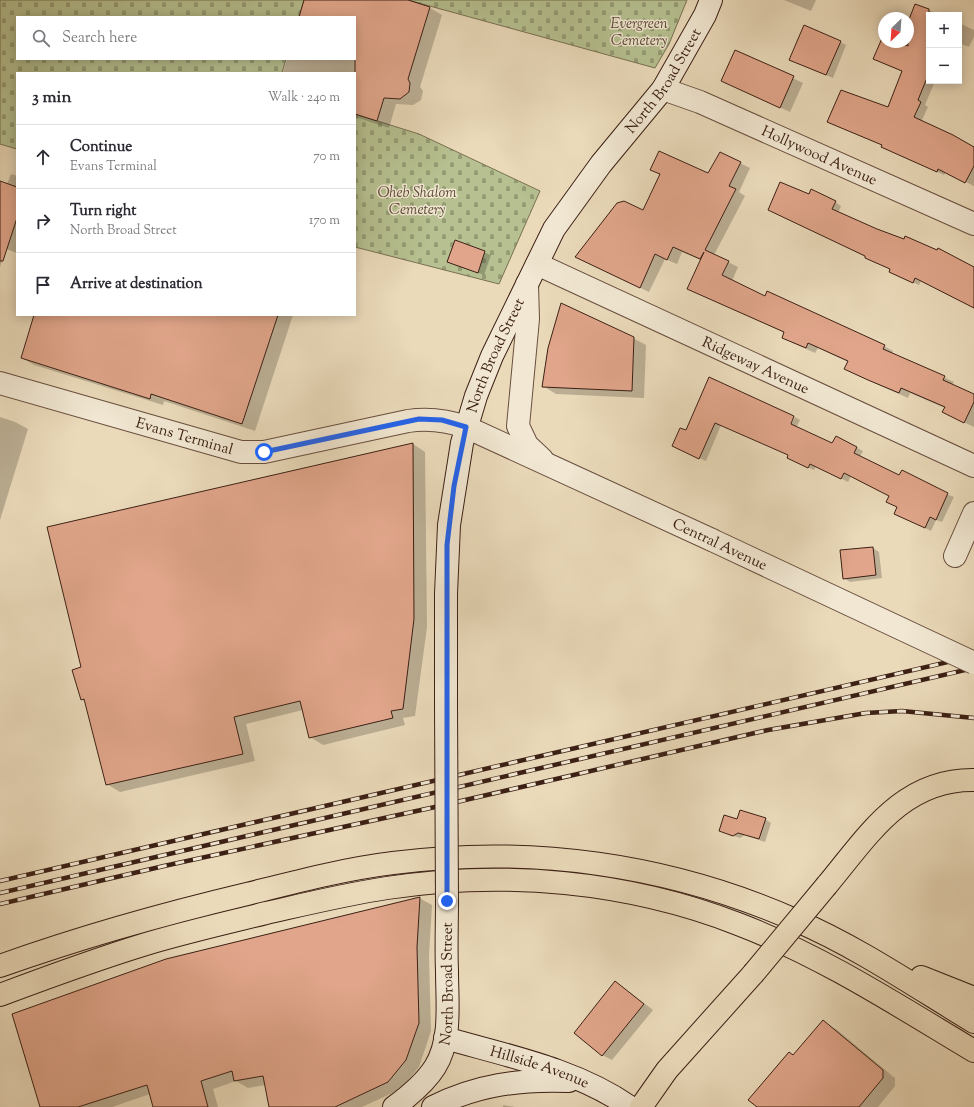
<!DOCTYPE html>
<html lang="en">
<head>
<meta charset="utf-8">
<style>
  body { margin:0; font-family:"Sorts Mill Goudy",serif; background:#f2f2f3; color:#2b2b33 }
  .controls { position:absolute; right:12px; top:12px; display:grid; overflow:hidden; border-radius:0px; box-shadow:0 2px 10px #0003 }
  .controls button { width:36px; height:36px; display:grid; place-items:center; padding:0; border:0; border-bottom:1px solid #e1e1e2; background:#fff; color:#2b2b33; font:20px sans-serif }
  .compass { position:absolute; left:878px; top:12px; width:36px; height:36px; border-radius:50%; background:#fff; box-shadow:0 2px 10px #0003; rotate:205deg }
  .stop { position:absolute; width:12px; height:12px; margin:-9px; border:3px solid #2563eb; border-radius:50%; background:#fff }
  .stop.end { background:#2563eb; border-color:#fff; box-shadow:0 1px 4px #0008 }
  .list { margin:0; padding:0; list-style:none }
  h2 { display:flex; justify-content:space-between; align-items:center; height:52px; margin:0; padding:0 16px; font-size:17px }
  h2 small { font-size:13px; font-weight:400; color:#7c7c81 }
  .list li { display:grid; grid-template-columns:26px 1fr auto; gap:12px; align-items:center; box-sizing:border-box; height:64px; padding:0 16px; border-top:1px solid #e1e1e2 }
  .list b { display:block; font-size:15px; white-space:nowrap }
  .list p { margin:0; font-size:13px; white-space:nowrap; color:#7c7c81 }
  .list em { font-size:13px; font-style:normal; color:#7c7c81 }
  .icon { flex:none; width:22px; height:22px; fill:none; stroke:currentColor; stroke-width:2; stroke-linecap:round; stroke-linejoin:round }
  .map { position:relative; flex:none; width:974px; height:1107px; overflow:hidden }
  .search { position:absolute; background:#fff; box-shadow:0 2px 10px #0003; left:16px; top:16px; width:340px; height:44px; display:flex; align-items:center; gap:10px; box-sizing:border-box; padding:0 14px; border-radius:0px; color:#7c7c81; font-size:15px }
  .panel { position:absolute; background:#fff; box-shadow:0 2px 10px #0003; left:16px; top:72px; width:340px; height:244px; border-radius:0px }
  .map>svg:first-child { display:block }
  .cemetery { fill:url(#cemetery-stones); stroke:#797052 }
  .shadow { fill:#0003 }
  .building { fill:#e0a58a; stroke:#3c2015 }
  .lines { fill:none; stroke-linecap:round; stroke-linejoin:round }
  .street-casing { stroke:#684e3e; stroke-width:24 }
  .secondary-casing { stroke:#3c2015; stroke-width:24 }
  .highway-casing { stroke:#3c2015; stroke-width:24 }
  .street { stroke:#f1e7d2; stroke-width:22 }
  .secondary { stroke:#f1e7d2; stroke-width:22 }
  .highway { stroke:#eadaba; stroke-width:22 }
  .rail-casing { stroke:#3c2015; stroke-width:4.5 }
  .rail { stroke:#f1e7d2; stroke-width:3; stroke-dasharray:9; stroke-linecap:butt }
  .street-bridge-casing { stroke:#684e3e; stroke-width:24; stroke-linecap:butt }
  .secondary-bridge-casing { stroke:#3c2015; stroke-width:24; stroke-linecap:butt }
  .highway-bridge-casing { stroke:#3c2015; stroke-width:24; stroke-linecap:butt }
  .street-bridge { stroke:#f1e7d2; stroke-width:22 }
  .secondary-bridge { stroke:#f1e7d2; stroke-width:22 }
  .highway-bridge { stroke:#eadaba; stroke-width:22 }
  .route { stroke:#2563eb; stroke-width:5 }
  .labels { text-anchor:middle; stroke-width:3; stroke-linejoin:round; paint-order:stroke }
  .park-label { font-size:15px; font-style:italic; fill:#5a4834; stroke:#f1e7d2 }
  .street-label { font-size:15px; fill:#3c2015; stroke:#f1e7d2 }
</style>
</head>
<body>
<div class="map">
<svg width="974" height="1107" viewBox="0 0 974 1107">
  <defs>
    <pattern id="cemetery-stones" width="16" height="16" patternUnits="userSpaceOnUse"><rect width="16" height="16" fill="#b6c090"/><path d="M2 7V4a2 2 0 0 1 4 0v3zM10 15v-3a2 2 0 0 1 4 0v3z" fill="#959c74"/></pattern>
  </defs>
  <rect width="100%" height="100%" fill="#eadaba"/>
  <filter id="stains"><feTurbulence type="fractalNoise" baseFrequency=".005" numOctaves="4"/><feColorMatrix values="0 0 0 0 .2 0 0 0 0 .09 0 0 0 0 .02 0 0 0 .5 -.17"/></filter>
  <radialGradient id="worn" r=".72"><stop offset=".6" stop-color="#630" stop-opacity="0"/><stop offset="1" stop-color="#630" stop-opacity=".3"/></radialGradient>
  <g class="cemetery">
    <polygon points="0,0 304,0 299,17 17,17 17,59 286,59 282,73 17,73 17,149 0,144"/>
    <polygon points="408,0 687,0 669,44 655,68"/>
    <polygon points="355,114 419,134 540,191 499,284 355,247"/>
  </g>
  <g class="shadow">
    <polygon points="305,0 405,0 430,8 442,15 420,87 423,91 421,100 413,105 396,104 389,128 355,117 355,73 283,73 287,59 355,59 355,17 300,17"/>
    <polygon points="784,0 816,0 811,11"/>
    <polygon points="916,5 940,15 929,15 929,81 935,81 925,105 928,107 921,122 974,147 974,186 946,172 944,175 890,150 883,145 829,122 889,109 903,72 874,59 883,37 884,42 900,44 901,42 908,42 908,25"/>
    <polygon points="959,23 974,30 974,37 969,47 959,43"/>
    <polygon points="840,42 846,45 833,78 790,60"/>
    <polygon points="736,51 803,83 790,112 722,81"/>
    <polygon points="740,163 750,168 739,192 745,196 714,255 738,267 732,281 765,297 884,346 893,351 892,354 954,382 952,385 974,396 974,427 953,417 945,408 910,393 908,398 879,385 855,374 848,362 818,348 815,353 793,343 783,337 785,333 698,293 701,260 682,252 677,264 665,259 649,292 586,262 644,211 660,175 652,170 709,175"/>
    <polygon points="11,174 17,176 17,253 6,249 0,267 0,182 7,184"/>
    <polygon points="809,196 835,202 841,206 838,213 877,230 937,252 938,250 974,267 974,307 921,281 919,285 896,275 891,269 775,213"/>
    <polygon points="455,241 491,255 484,275 455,265"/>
    <polygon points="35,315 293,315 255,431 164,401 163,405 34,365 22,358"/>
    <polygon points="633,338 646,345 644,398 556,394 543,386"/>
    <polygon points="710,378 789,429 795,417 800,420 796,428 832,445 836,437 863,451 860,457 900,477 954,497 942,522 936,520 931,531 902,517 898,507 890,496 851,476 848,482 816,466 814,470 794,461 789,455 721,425 706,461 673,446 686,431"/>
    <polygon points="0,417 15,422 28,429 0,520"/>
    <polygon points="413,444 425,452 427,627 415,716 403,718 405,725 323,745 310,737 303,710 246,724 255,761 120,792 107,784 86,702 81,699 82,668"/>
    <polygon points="873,548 879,552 882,578 850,582 844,578 841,551"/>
    <polygon points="765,819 771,823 765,842 745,835 740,838 727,834 738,820"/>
    <polygon points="419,898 432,905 429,955 431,1031 419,1067 401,1089 362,1107 270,1107 265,1085 248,1088 236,1081 213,1089 218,1107 154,1107 150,1094 112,1107 42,1107"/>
    <polygon points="616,982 653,1010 612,1060 602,1055"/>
    <polygon points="823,1022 836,1029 895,1078 895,1086 878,1107 759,1107 794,1056"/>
    <polygon points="503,1105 515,1107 503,1107"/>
  </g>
  <g class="building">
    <polygon points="304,0 408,0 430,7 408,79 410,83 409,92 400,99 384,98 377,121 355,114 355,17 299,17"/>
    <polygon points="915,4 929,9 929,73 918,100 921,102 914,117 953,135 974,147 974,166 965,183 938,169 937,172 881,147 882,145 827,122 841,90 888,107 902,71 873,59 883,36 884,42 898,42 908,46 908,22"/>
    <polygon points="804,25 841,41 826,75 789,60"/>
    <polygon points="735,50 794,76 780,108 721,81"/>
    <polygon points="659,151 708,173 720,152 741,162 729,186 736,189 705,250 729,261 722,275 765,296 767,291 885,345 883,349 945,376 943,380 974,394 974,402 964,423 942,412 945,407 901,388 899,393 868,380 844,369 848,361 808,343 806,348 782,338 784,332 687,289 704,252 700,259 673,247 667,260 655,254 640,288 575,257 617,203 624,201 643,210 660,174 650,170"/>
    <polygon points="0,181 17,187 17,218 3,261 0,261"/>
    <polygon points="780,182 809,194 811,189 836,201 832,209 877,229 904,239 905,236 937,250 938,248 974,267 974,308 915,278 913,283 889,272 890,269 865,258 865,256 768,210"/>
    <polygon points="455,240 485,251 478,273 447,262"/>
    <polygon points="561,303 634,337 632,391 542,387 548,348"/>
    <polygon points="34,315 278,315 242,424 151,394 150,399 21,358"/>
    <polygon points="709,377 794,416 791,424 832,443 836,436 857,447 854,453 899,475 902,470 948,493 936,520 930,517 925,528 894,514 897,507 886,502 889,496 844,473 841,479 810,464 808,468 787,458 788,455 715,423 699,459 672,446 680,428 686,430"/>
    <polygon points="413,443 414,619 403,709 391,711 393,718 309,738 300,701 234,717 243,754 106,785 84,699 81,700 72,670 81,667 47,527"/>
    <polygon points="873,547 876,575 843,579 840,550"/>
    <polygon points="740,810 766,818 759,839 738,833 733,836 719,831 724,815 737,819"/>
    <polygon points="420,897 417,947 419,1023 406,1060 388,1082 335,1107 269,1107 263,1076 234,1081 232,1071 201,1081 208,1107 153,1107 147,1085 78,1107 40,1107 12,1014 166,959"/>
    <polygon points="615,981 644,1004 602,1056 574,1033"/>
    <polygon points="823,1020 883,1070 883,1078 859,1107 757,1107 748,1100 789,1052 793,1055"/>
  </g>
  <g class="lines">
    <defs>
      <g id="street">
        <path id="s1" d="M663 89 700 102 974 224"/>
        <path id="s2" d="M537 264 974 466"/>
        <polyline points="527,284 528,319 518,426 527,445 542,459"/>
        <path id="s3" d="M0 383 241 452H264L408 421C428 418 446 420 466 427L712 540"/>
        <polyline points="955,556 974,513"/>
      </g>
      <g id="secondary">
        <path id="s4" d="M446 706V594L449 525 462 443 476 396 492 356 554 229 601 164 663 89 705 15 711 0"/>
        <path id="s5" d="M445 1038C508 1056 575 1069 630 1107"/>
        <path id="s6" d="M394 1107C409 1096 425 1083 435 1067 452 1040 447 1002 447 971 446 948 447 925 447 901"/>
        <path d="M433 1107C476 1085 520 1079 569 1081"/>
      </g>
      <g id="highway">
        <path d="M827 885C868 836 902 779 974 780"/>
        <path d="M0 966C81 937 163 914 247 894 295 882 344 869 393 863 530 845 668 864 795 920 858 947 916 987 974 1022"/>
        <polyline points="921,977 974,998"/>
        <path d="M0 995C48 977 97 959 146 944 186 932 226 923 266 913 306 904 347 894 387 888 504 870 628 881 738 924 822 956 897 1005 974 1051"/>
        <polyline points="641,1107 667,1070 753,974"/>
      </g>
    </defs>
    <use href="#street" class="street-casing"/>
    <use href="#secondary" class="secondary-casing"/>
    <use href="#highway" class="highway-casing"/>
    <use href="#street" class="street"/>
    <use href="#secondary" class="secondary"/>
    <use href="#highway" class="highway"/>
    <defs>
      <g id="rail">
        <polyline points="0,881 974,656"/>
        <polyline points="0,893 974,668"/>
        <polyline points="0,904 164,866 435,807 768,730 866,713 902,711 974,718"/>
      </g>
    </defs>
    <use href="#rail" class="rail-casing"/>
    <use href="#rail" class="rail"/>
    <defs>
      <polyline id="street-bridge" points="712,540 974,663"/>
      <polyline id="secondary-bridge" points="446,706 447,901"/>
      <polyline id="highway-bridge" points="753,974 827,885"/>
    </defs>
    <use href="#street-bridge" class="street-bridge-casing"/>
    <use href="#secondary-bridge" class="secondary-bridge-casing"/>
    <use href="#highway-bridge" class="highway-bridge-casing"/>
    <use href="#street-bridge" class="street-bridge"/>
    <use href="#secondary-bridge" class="secondary-bridge"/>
    <use href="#highway-bridge" class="highway-bridge"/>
  </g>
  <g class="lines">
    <polyline class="route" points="264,452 419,419 442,420 466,427 454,486 447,545 447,901"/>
  </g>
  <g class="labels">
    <g class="park-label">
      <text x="639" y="28">Evergreen<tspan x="639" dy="17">Cemetery</tspan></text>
      <text x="417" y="197">Oheb Shalom<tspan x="417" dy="17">Cemetery</tspan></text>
    </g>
    <g class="street-label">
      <text dy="5" stroke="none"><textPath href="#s4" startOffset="682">North Broad Street</textPath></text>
      <text dy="5" stroke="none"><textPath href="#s1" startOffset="170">Hollywood Avenue</textPath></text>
      <text dy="5" stroke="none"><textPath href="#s4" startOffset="358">North Broad Street</textPath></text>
      <text dy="5" stroke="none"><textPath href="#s2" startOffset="241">Ridgeway Avenue</textPath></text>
      <text dy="5" stroke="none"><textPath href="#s3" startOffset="192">Evans Terminal</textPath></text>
      <text transform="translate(720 544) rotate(25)" y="5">Central Avenue</text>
      <text dy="5" stroke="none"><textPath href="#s6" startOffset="143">North Broad Street</textPath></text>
      <text dy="5" stroke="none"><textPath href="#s5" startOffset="99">Hillside Avenue</textPath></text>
    </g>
  </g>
  <rect width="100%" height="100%" filter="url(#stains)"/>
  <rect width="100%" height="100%" fill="url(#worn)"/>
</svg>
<div class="controls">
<button>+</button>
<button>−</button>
</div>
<svg class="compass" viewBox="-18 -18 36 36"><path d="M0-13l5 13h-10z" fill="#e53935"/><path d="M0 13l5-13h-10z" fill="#7c7c81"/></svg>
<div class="stop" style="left:264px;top:452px"></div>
<div class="stop end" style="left:447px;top:901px"></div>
<div class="search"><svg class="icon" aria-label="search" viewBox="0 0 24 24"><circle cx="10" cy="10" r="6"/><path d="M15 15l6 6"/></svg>Search here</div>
<section class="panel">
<h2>3 min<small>Walk · 240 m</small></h2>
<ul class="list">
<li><svg class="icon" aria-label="ahead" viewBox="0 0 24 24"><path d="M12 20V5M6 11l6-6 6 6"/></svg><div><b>Continue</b><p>Evans Terminal</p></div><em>70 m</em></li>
<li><svg class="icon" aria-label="right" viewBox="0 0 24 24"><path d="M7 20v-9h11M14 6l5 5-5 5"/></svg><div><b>Turn right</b><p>North Broad Street</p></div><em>170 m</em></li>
<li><svg class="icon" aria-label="arrive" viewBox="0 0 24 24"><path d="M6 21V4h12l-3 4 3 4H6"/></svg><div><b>Arrive at destination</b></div></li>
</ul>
</section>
</div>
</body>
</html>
